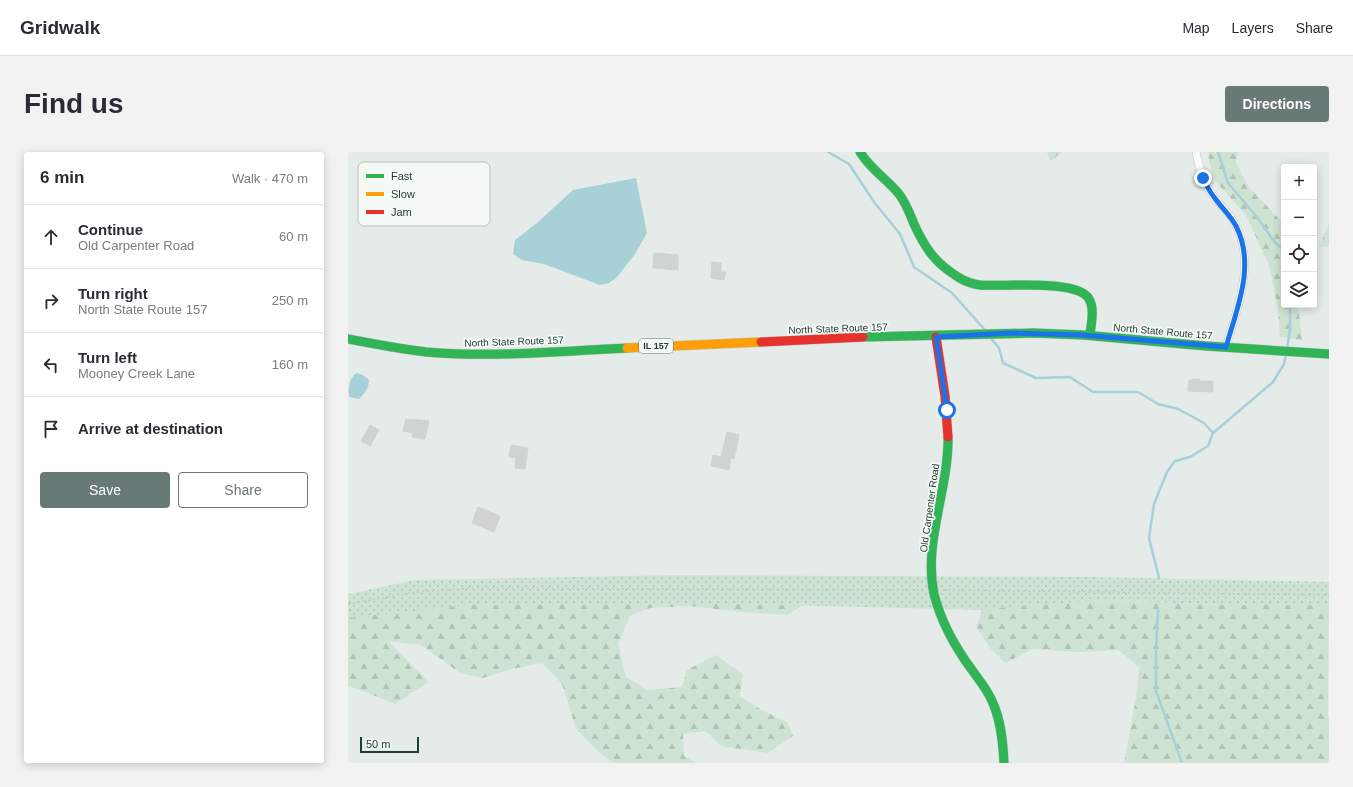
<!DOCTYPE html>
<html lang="en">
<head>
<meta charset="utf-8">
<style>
  body { margin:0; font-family:Helvetica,sans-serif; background:#f2f2f3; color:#2b2b33 }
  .controls { position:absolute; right:12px; top:12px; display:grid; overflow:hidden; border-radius:4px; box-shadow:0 2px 10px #0003 }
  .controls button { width:36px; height:36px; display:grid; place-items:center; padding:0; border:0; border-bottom:1px solid #e1e1e2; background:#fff; color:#2b2b33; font:20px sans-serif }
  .scale { position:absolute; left:12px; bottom:10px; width:59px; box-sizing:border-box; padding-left:4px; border:2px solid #233d37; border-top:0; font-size:11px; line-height:14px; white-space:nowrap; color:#233d37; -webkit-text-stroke:3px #f4f9f6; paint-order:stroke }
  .stop { position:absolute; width:12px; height:12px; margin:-9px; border:3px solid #1a73e8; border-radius:50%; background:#fff }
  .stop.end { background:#1a73e8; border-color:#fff; box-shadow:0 1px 4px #0008 }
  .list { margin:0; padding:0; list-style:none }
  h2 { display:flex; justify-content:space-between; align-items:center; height:52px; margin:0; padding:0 16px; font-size:17px }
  h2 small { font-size:13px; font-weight:400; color:#7c7c81 }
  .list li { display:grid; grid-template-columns:26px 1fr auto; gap:12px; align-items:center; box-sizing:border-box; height:64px; padding:0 16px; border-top:1px solid #e1e1e2 }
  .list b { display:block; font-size:15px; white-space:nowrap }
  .list p { margin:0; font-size:13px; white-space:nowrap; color:#7c7c81 }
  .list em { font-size:13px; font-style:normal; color:#7c7c81 }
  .actions { display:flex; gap:8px; padding:12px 16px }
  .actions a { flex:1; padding:9px 0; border:1px solid #677a75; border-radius:4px; text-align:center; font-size:14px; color:#677a75 }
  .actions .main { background:#677a75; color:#fff }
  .icon { flex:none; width:22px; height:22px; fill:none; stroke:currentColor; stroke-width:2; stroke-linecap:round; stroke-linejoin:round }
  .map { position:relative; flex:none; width:981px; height:611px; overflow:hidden; border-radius:4px }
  header { display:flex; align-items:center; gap:24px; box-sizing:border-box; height:56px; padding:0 20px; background:#fff; border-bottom:1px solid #e1e1e2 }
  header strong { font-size:19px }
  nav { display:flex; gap:22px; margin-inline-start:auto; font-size:14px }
  .intro { display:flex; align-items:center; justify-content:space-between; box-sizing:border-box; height:96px; padding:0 24px }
  h1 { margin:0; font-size:28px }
  .button { padding:10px 18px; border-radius:4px; background:#677a75; color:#fff; font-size:14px; font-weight:700 }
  main { display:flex; gap:24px; padding:0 24px }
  aside { flex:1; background:#fff; border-radius:4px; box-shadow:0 2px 10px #0003 }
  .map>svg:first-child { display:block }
  .forest { fill:url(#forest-firs) }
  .park { fill:url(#park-dots) }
  .water { fill:#a7d0d7 }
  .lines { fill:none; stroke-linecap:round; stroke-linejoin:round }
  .stream { stroke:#a7d0d7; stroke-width:2.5 }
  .building { fill:#cfd4d2; stroke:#ced4d1 }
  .street-casing { stroke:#c2c8c5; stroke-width:8 }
  .fast-casing { stroke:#c1c8c5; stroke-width:10 }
  .slow-casing { stroke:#c1c8c5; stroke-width:10 }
  .jam-casing { stroke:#c1c8c5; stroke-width:10 }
  .path { stroke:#c2cac7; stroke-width:1.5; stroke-dasharray:2 3; stroke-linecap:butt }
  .street { stroke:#fbfcfc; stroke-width:7 }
  .fast { stroke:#30b455; stroke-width:9 }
  .slow { stroke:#ff9f0a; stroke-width:9 }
  .jam { stroke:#e5322d; stroke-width:9 }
  .route { stroke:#1a73e8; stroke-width:5 }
  .labels { text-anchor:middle; stroke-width:3.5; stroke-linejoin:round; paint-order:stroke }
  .shield { fill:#f4f9f6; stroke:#627570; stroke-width:1 }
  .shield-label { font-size:9px; font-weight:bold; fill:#233d37 }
  .street-label { font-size:10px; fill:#233d37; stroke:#f4f9f6 }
  .key { fill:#f4f9f6; stroke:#b5c1bd; stroke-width:1 }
  .key-label { font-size:11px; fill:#233d37 }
</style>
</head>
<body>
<header>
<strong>Gridwalk</strong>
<nav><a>Map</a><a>Layers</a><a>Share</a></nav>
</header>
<div class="intro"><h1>Find us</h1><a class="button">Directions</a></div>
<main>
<aside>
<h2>6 min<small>Walk · 470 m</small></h2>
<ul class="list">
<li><svg class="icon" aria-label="ahead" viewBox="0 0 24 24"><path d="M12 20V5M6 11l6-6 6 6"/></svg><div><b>Continue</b><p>Old Carpenter Road</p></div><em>60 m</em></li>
<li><svg class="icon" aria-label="right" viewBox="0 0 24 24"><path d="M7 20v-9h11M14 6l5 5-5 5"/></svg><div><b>Turn right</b><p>North State Route 157</p></div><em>250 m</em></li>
<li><svg class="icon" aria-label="left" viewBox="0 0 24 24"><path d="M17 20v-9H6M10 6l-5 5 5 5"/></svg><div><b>Turn left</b><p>Mooney Creek Lane</p></div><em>160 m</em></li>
<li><svg class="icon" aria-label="arrive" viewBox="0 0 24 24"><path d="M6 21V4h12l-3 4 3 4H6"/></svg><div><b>Arrive at destination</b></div></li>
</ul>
<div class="actions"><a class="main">Save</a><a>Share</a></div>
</aside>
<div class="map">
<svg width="981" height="611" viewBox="0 0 981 611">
  <defs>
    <pattern id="forest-firs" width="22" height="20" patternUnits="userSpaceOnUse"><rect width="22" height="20" fill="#cfe3d5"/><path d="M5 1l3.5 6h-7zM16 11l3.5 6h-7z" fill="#b1c4b7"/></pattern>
    <pattern id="park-dots" width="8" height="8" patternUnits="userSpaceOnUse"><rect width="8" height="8" fill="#cfe3d5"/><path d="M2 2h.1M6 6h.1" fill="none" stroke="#b1c4b7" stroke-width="1.8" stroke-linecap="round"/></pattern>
  </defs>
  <rect width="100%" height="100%" fill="#e5ebe8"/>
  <g class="forest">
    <polygon points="699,0 715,0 702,9"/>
    <polygon points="860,0 890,0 888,11 900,34 931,67 936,70 936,153 950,153 954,188 932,185 930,157 922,116 898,63 868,30 861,10"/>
    <polygon points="981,71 981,94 971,95"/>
    <polygon points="115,445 455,453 439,463 395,460 341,454 302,456 282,464 270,492 278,525 299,538 334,535 339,518 368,503 395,522 392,545 416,559 439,570 445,584 420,601 373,594 357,579 335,582 336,604 349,611 266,611 255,604 228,577 214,532 194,511 164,517 135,526 112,521 73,493 40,489 81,530 47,552 7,536 0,535 0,459"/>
    <polygon points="762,448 873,453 981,453 980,565 981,566 981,611 776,611 788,546 791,516 771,498 729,500 684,497 658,511 642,496 628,474 635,455"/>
  </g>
  <polygon class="park" points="328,423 747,425 981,430 981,453 873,453 762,448 671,454 634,458 397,452 118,453 0,466 0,442 67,428"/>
  <g class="water">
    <polygon points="288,26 299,81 287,102 269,125 261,131 252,133 196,112 174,108 165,102 167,88 189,71 225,38"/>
    <path d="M8 221 15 223 21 228C21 236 16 242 11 247L1 245C0 236 1 227 8 221Z"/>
  </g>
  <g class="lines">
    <g class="stream">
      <polyline points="480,0 501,12 526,50 552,82 566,115 604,141 638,179"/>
      <polyline points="870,0 880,31 909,65 925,88 936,99"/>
      <polyline points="642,185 651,196 655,211 688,226 722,225 745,240 790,240 810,252 830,257 856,271 865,281 860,294 842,305 827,309 819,320 806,352 801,386 811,426"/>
      <polyline points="939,196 942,178 942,153"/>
      <polyline points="865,281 925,230 936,212 938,203"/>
      <polyline points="810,458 808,499 808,539 834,611"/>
    </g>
  </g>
  <g class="building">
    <polygon points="306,101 330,103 330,118 305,116"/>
    <polygon points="364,110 373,111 373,120 378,120 376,128 363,126"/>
    <polygon points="845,227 852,227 852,229 865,229 865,240 840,239 841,228 845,228"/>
    <polygon points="58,267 81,269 77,287 64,285 65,281 55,279"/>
    <polygon points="22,273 31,278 22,294 13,289"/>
    <polygon points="379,280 391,283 386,307 383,306 381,318 363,314 365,303 373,305"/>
    <polygon points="163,293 180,296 177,317 167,316 168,306 161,305"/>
    <polygon points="130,355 152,364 146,380 124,371"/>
  </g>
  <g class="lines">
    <defs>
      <path id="street" d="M848 0C851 16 856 32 866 45 871 51 877 57 882 64 911 104 890 153 878 195"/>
      <g id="fast">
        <path d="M512 0C522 17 539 27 551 42 558 51 562 62 566 72 577 96 587 111 610 125 616 129 625 132 632 133 655 135 730 127 741 147 747 157 743 172 742 183"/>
        <polyline points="515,185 686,181 735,183 858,194 981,202"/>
        <path d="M0 187C26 192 52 197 78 200 145 206 213 199 279 196"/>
        <path d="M600 285C601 337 575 390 586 442 593 470 607 495 624 518 631 528 639 537 644 549 653 568 655 590 656 611"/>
      </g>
      <polyline id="slow" points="279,196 413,190"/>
      <g id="jam">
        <polyline points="588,185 597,244 600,285"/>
        <polyline points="413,190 515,185"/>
      </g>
    </defs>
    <use href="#street" class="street-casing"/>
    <use href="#fast" class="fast-casing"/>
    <use href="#slow" class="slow-casing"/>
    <use href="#jam" class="jam-casing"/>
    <g class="path">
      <polyline points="595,438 981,443"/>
      <polyline points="0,452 68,440 126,436 577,438"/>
    </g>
    <use href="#street" class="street"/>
    <use href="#fast" class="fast"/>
    <use href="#slow" class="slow"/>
    <use href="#jam" class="jam"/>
  </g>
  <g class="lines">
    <path class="route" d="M599 258 588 185 663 181 734 183 878 195C889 156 908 113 888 74 882 63 873 55 866 45 861 39 858 32 855 26"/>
  </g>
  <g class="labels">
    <rect class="shield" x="291" y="187" width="34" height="14" rx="3"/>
    <g class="shield-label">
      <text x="308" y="197">IL 157</text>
    </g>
    <g class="street-label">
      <text transform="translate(490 176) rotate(-2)" y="4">North State Route 157</text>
      <text transform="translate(815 179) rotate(5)" y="4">North State Route 157</text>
      <text transform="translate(166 189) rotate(-2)" y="4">North State Route 157</text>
      <text transform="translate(581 356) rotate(-82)" y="4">Old Carpenter Road</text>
    </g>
  </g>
  <rect x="10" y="10" width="132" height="64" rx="6" class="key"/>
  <rect x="18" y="22" width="18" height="4" fill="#30b455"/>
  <rect x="18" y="40" width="18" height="4" fill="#ff9f0a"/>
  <rect x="18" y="58" width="18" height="4" fill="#e5322d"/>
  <g class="key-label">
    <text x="43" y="28">Fast</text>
    <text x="43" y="46">Slow</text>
    <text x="43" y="64">Jam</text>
  </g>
</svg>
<div class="controls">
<button>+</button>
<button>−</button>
<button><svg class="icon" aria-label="locate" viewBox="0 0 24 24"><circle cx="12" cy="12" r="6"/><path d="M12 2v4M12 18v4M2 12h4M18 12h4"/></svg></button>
<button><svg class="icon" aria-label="layers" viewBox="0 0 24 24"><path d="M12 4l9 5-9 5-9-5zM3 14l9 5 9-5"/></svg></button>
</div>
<div class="scale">50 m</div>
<div class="stop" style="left:599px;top:258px"></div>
<div class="stop end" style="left:855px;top:26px"></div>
</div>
</main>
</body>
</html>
